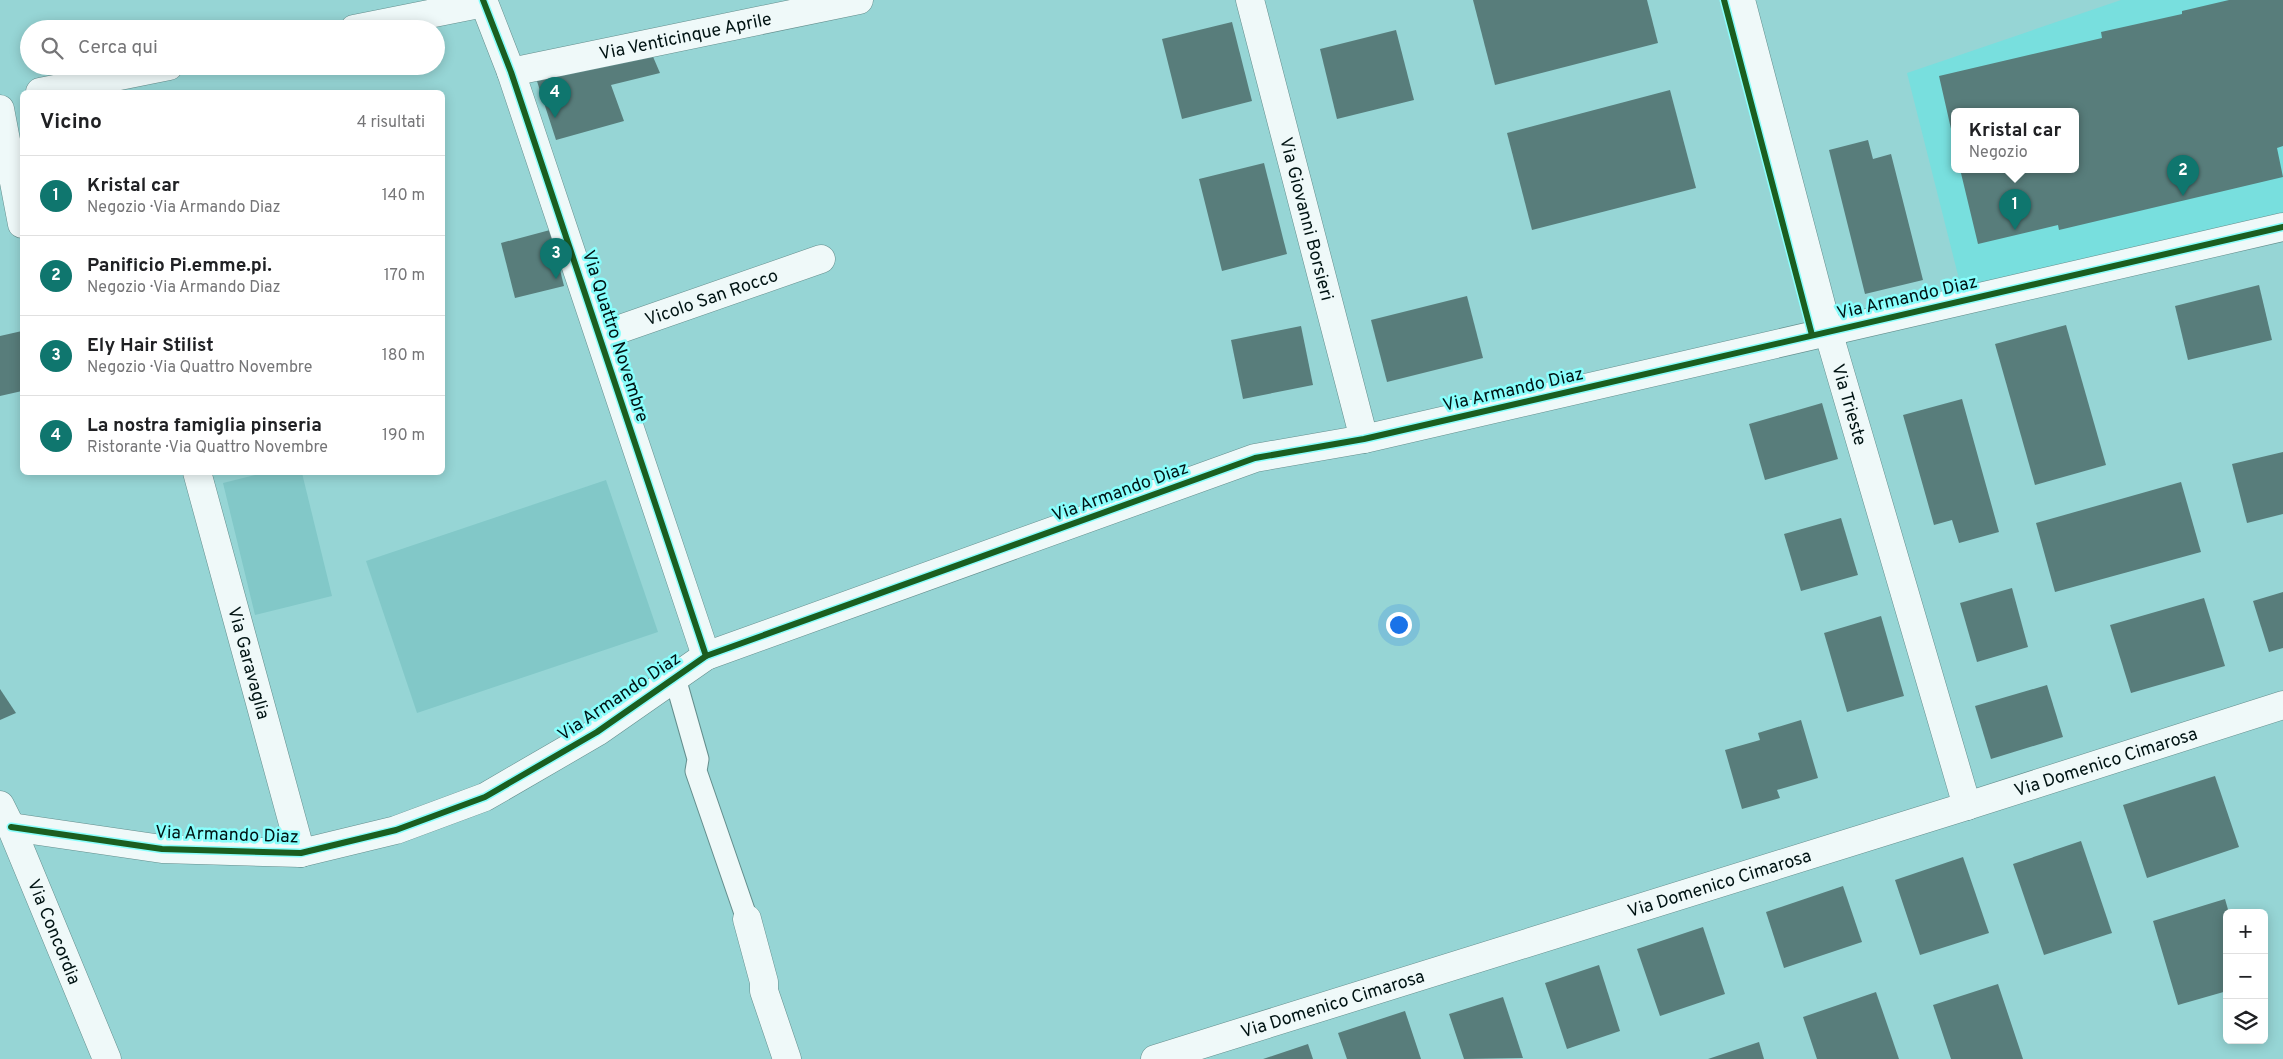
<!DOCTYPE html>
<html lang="it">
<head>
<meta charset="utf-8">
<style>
  body { margin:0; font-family:Overpass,sans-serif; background:#f2f2f2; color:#202124 }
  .controls { position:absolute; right:15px; bottom:15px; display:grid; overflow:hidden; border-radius:8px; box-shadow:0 2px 12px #0003 }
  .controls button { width:45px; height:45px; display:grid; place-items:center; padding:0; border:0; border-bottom:1px solid #e0e0e0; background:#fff; color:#202124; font:25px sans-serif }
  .you { position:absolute; left:1398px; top:624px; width:18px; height:18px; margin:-12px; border:4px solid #fff; border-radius:50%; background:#1a73e8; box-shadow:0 0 0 8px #1a73e833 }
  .badge { display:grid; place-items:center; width:32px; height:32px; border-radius:50%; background:#0f766e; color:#fff; font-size:16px; font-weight:700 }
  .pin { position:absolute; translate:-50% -41px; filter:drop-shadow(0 1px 2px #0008) }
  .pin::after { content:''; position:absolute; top:26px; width:18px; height:15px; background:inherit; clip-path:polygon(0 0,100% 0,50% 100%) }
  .popup { position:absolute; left:1951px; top:108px; width:128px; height:65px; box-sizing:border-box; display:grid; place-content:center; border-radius:8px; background:#fff; filter:drop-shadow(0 1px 4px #0005); font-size:16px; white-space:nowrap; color:#757577 }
  .popup b { font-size:19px; color:#202124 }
  .popup::after { content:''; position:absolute; left:50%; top:100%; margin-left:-10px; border:10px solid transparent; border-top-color:#fff }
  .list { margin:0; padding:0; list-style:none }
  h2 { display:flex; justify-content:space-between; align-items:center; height:65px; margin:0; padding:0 20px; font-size:21px }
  h2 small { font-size:16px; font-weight:400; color:#757577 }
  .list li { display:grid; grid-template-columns:32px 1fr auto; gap:15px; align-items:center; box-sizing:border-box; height:80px; padding:0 20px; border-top:1px solid #e0e0e0 }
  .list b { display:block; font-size:19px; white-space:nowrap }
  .list p { margin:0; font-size:16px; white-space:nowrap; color:#757577 }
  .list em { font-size:16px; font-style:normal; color:#757577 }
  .icon { flex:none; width:28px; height:28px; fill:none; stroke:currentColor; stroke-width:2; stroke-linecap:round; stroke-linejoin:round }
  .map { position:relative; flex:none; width:2283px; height:1059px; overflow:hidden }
  .search { position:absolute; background:#fff; box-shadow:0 2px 12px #0003; left:20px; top:20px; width:425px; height:55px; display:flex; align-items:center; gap:12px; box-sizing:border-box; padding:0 18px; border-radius:28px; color:#757577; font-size:19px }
  .panel { position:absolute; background:#fff; box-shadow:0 2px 12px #0003; left:20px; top:90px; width:425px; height:385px; border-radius:8px }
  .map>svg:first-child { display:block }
  .built { fill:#78dfde; fill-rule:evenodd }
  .green { fill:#82c8c8 }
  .building { fill:#587d7b }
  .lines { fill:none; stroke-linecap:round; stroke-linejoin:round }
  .lane-casing { stroke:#648e8d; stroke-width:23 }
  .street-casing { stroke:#648e8d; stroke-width:29 }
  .secondary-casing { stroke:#648e8d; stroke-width:29 }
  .lane { stroke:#eff9f9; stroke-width:21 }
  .street { stroke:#eff9f9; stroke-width:28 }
  .secondary { stroke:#eff9f9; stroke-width:28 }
  .cycleway-casing { stroke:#89fefc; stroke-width:9 }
  .cycleway { stroke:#1b5e20; stroke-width:6 }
  .labels { text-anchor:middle; stroke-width:5; stroke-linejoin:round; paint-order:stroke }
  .street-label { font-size:18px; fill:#001313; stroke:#89fefc }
</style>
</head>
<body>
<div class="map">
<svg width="2283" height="1059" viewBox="0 0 2283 1059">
  <rect width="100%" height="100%" fill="#96d5d5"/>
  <path class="built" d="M2121 0H2283V213L2274 217 1961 287 1907 73ZM1955 111H2075V169H1955Z"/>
  <g class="green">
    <polygon points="263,473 302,473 332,596 255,615 223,483"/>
    <polygon points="606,480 658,632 417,713 366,561"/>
  </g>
  <g class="building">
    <polygon points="1473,0 1647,0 1658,43 1495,85"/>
    <polygon points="2229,0 2283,0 2283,146 2277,148 2283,177 2059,230 2058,225 1978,244 1960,169 2075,169 2075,111 1955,111 1954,142 1939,76 2102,38 2101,32 2182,14 2182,11"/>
    <polygon points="1232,22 1252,101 1182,119 1162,39"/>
    <polygon points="1396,30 1414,100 1337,119 1320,49"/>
    <polygon points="648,45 660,73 611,85 624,121 556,140 534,72"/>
    <polygon points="1670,90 1696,188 1532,230 1507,133"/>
    <polygon points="1868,140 1873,159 1891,154 1923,280 1865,294 1829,150"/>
    <polygon points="1264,163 1287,254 1222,271 1199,179"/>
    <polygon points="550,230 564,286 515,298 501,243"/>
    <polygon points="2259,285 2272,340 2188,360 2175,306"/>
    <polygon points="1467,296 1483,358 1387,382 1371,320"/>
    <polygon points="2066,325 2106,465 2035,485 1995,344"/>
    <polygon points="1301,326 1313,385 1243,399 1231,340"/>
    <polygon points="22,331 22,391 0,396 0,336"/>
    <polygon points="1962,399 1999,532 1959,543 1952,520 1934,525 1903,415"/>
    <polygon points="1822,403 1838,459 1765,480 1749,424"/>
    <polygon points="2283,452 2283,514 2247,523 2232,464"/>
    <polygon points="2181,482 2201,552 2055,592 2036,523"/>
    <polygon points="1841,518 1858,575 1801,591 1784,534"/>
    <polygon points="2012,588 2028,647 1977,662 1960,603"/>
    <polygon points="2283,592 2283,648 2269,652 2253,601"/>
    <polygon points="2204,598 2225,666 2131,693 2110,625"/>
    <polygon points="1881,616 1904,696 1847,712 1824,633"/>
    <polygon points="2047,685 2063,737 1991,759 1975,706"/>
    <polygon points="0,689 16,713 0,720"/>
    <polygon points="1801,720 1818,778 1777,790 1780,798 1742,809 1725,750 1760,740 1758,733"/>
    <polygon points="2215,776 2239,847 2147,878 2123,805"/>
    <polygon points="2081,841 2112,933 2044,955 2013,864"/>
    <polygon points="1963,857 1989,933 1920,955 1895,880"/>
    <polygon points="1843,886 1862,942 1784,968 1766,912"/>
    <polygon points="2225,899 2229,913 2227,913 2227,991 2178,1005 2153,921"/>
    <polygon points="1703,927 1725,994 1660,1016 1637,949"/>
    <polygon points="1599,965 1620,1031 1567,1049 1545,983"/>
    <polygon points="1998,984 2023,1059 1951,1059 1933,1005"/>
    <polygon points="1876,992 1899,1059 1817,1059 1803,1017"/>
    <polygon points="1503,997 1523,1058 1464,1059 1449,1014"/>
    <polygon points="1405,1011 1421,1059 1347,1059 1338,1033"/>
    <polygon points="1759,1042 1764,1059 1708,1059"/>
    <polygon points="1308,1044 1313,1059 1263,1059"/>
  </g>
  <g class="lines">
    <defs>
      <polyline id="lane" points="675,678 698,759 696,771 747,919"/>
      <g id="street">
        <polyline points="483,0 511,72 706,656"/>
        <path id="s1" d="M1250 0 1364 439"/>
        <path id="s2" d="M1741 0 1828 331 1967 806"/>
        <polyline points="354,29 484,3"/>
        <path id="s3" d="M511 72 859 0"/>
        <polyline points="40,92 169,66"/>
        <polyline points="0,109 22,224"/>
        <path id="s4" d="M600 336 821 259"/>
        <path id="s5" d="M197 472 301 853"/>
        <polyline points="11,827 162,849 301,853 396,830 485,797 597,732 706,656 1255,458 1364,439 2283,227"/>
        <polyline points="747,919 764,982 764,991 787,1059"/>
        <path id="s6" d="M1155 1059 1967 806 2283 705"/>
      </g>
      <g id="secondary">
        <path id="s7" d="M0 805 11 827 107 1059"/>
      </g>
    </defs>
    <use href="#lane" class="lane-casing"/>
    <use href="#street" class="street-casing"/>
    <use href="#secondary" class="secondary-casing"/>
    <use href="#lane" class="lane"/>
    <use href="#street" class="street"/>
    <use href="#secondary" class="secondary"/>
    <defs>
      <g id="cycleway">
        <polyline points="483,0 511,72 706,656"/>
        <polyline points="1724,0 1812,335"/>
        <polyline points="11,827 162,849 301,853 396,830 485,797 597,732 706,656 1255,458 1364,439 2283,227"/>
      </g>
    </defs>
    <use href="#cycleway" class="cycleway-casing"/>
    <use href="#cycleway" class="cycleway"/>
  </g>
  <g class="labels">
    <g class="street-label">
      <text dy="6" stroke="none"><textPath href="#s3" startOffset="178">Via Venticinque Aprile</textPath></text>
      <text dy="6" stroke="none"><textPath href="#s1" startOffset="226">Via Giovanni Borsieri</textPath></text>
      <text transform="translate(1907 297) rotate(-13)" y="6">Via Armando Diaz</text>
      <text dy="6" stroke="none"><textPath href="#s4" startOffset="118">Vicolo San Rocco</textPath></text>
      <text transform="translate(616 336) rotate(72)" y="6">Via Quattro Novembre</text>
      <text transform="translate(1513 389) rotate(-13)" y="6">Via Armando Diaz</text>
      <text dy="6" stroke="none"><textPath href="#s2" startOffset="419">Via Trieste</textPath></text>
      <text transform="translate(1120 491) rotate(-20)" y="6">Via Armando Diaz</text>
      <text dy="6" stroke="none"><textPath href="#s5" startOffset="198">Via Garavaglia</textPath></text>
      <text transform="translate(619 696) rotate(-34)" y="6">Via Armando Diaz</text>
      <text dy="6" stroke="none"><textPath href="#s6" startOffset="996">Via Domenico Cimarosa</textPath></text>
      <text transform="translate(227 834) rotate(2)" y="6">Via Armando Diaz</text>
      <text dy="6" stroke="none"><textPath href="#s6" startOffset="591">Via Domenico Cimarosa</textPath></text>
      <text dy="6" stroke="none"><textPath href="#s7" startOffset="138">Via Concordia</textPath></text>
      <text dy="6" stroke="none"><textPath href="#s6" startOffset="186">Via Domenico Cimarosa</textPath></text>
    </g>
  </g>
</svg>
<div class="controls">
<button>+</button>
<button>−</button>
<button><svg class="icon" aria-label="layers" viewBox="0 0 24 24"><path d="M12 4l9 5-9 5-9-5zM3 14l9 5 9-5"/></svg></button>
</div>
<div class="you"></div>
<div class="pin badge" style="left:2015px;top:230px">1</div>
<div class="popup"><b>Kristal car</b>Negozio</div>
<div class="pin badge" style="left:2183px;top:196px">2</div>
<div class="pin badge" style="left:556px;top:279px">3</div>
<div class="pin badge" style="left:555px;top:118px">4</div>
<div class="search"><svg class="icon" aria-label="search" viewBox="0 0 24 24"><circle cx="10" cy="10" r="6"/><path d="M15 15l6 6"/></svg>Cerca qui</div>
<section class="panel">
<h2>Vicino<small>4 risultati</small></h2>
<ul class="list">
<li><span class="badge">1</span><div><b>Kristal car</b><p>Negozio · Via Armando Diaz</p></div><em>140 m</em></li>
<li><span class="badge">2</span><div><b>Panificio Pi.emme.pi.</b><p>Negozio · Via Armando Diaz</p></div><em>170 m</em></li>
<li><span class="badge">3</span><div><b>Ely Hair Stilist</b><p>Negozio · Via Quattro Novembre</p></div><em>180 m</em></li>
<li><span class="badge">4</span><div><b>La nostra famiglia pinseria</b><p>Ristorante · Via Quattro Novembre</p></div><em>190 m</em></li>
</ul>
</section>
</div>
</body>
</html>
